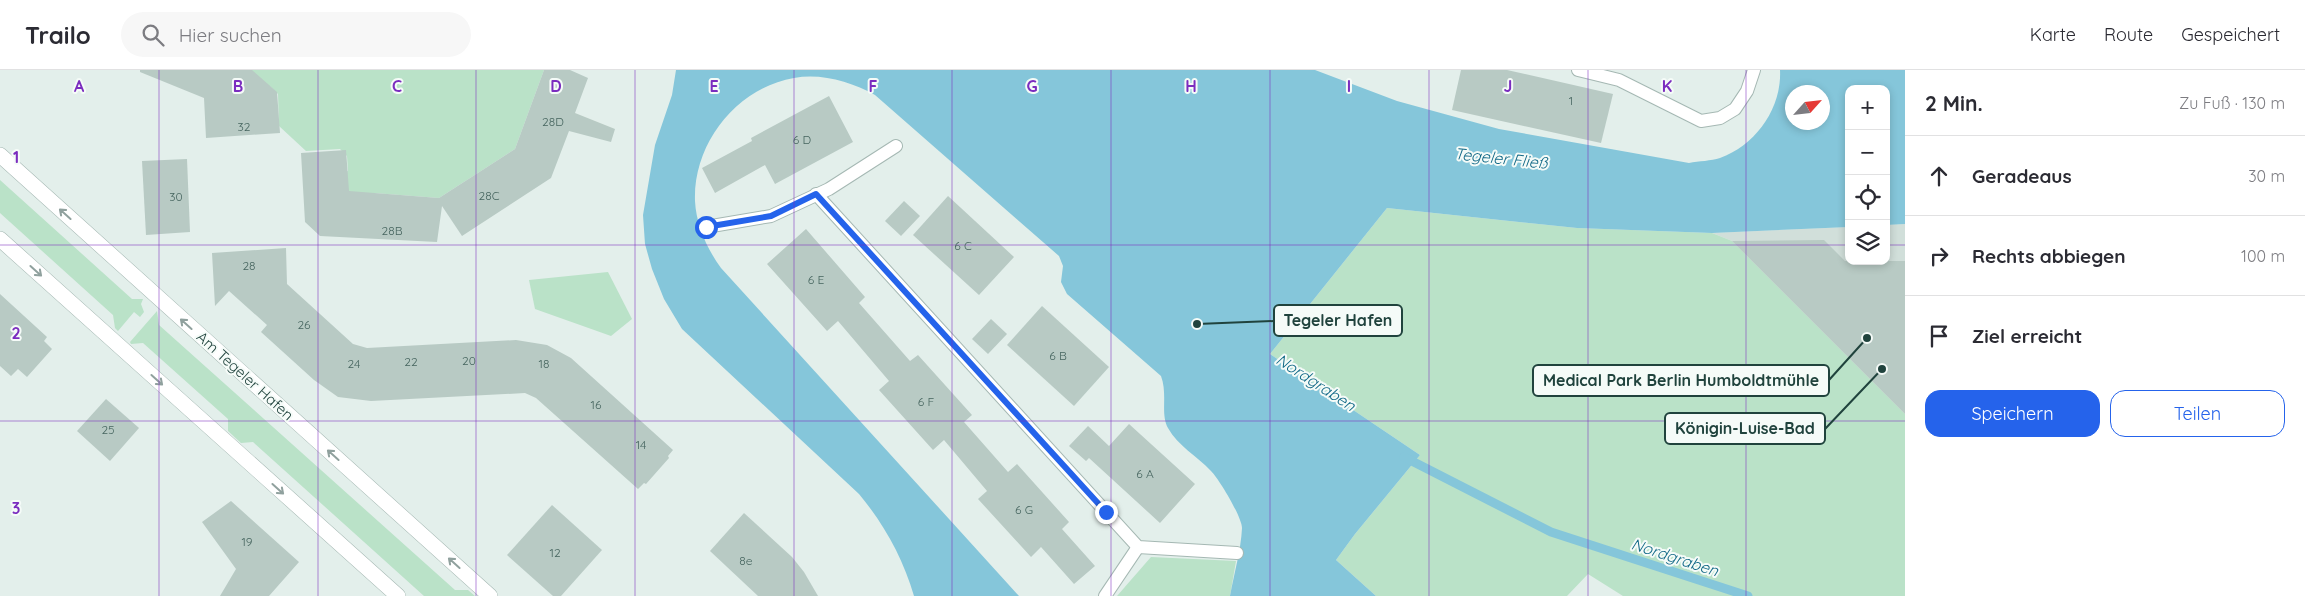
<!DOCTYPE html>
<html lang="de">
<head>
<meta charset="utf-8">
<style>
  body { margin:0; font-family:Quicksand,sans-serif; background:#f7f7f7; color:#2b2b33 }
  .controls { position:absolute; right:15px; top:15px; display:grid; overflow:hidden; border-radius:10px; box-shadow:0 2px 8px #0003 }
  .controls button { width:45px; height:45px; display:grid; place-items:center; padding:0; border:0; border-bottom:1px solid #e1e1e2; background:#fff; color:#2b2b33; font:25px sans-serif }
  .compass { position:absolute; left:1785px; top:15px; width:45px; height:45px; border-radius:50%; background:#fff; box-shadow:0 2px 8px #0003; rotate:63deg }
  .stop { position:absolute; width:15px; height:15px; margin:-11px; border:4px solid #2563eb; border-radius:50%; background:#fff }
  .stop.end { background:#2563eb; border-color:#fff; box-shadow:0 1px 5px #0008 }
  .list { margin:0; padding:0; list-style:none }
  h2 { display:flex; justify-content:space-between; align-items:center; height:65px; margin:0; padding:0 20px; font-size:21px }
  h2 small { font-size:16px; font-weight:400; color:#7c7c81 }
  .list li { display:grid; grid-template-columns:32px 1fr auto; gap:15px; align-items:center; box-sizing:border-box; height:80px; padding:0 20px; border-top:1px solid #e1e1e2 }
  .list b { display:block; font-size:19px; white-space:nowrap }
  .list em { font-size:16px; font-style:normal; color:#7c7c81 }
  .actions { display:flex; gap:10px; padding:15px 20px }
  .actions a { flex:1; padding:11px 0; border:1px solid #2563eb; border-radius:15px; text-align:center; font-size:18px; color:#2563eb }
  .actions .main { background:#2563eb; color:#fff }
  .icon { flex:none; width:28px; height:28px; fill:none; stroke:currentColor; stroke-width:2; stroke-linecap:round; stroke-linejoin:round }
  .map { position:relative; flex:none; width:1905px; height:526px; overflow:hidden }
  header { display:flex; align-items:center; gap:30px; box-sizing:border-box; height:70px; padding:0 25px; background:#fff; border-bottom:1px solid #e1e1e2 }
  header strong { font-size:24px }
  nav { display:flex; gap:28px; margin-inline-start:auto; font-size:18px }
  .search { width:350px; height:45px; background:#f7f7f7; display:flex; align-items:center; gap:12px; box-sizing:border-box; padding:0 18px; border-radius:28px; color:#7c7c81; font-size:19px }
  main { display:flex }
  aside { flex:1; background:#fff }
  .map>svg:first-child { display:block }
  .built { fill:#d1dfda }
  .green { fill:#bae2c8 }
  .water { fill:#85c6da; fill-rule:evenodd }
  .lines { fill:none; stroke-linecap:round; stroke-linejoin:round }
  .stream { stroke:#85c6da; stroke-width:9 }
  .building { fill:#b8cac4 }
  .service-casing { stroke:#a5b8b3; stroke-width:14 }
  .minor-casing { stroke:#a5b8b3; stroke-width:16 }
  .service { stroke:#fff; stroke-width:12 }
  .minor { stroke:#fff; stroke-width:15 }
  .oneway { stroke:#90a19e }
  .route { stroke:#2563eb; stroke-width:6 }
  .grid { fill:none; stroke:#7b2cbf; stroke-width:1; stroke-opacity:0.55 }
  .labels { text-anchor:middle; stroke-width:4; stroke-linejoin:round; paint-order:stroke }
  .number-label { font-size:12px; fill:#46655f }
  .street-label { font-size:15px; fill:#20433d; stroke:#f5fbf8 }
  .water-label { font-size:16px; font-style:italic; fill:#126987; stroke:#f5fbf8 }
  .grid-label { font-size:16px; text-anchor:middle; font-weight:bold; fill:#7b2cbf; stroke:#f5fbf8; stroke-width:4; stroke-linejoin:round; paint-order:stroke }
  .leader { fill:none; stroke:#20433d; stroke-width:2 }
  .callout-dot { fill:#20433d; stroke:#f5fbf8; stroke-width:2 }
  .callout { fill:#f5fbf8; stroke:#20433d; stroke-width:2 }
  .callout-label { font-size:16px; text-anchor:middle; font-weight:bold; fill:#20433d }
</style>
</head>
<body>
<header>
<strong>Trailo</strong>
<div class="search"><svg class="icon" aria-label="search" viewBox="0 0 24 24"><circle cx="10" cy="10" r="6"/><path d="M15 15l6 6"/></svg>Hier suchen</div>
<nav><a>Karte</a><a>Route</a><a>Gespeichert</a></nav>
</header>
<main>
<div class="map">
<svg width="1905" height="526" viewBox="0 0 1905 526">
  <rect width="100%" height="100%" fill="#e3efeb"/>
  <polygon class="built" points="1905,154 1905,344 1732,171 1712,163 1849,157 1849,191 1886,191 1886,155"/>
  <g class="green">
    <polygon points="235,0 544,0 515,79 439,128 374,123 344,128 345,102 348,101 347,86 340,79 306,81 279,56 278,24 271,17"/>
    <polygon points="0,110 132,229 143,229 141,234 144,242 140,247 134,242 118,261 115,258 113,245 0,143"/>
    <polygon points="1387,138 1577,158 1712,163 1732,171 1905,344 1905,526 1623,526 1588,504 1567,526 1376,526 1336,490 1355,464 1420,385 1270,284"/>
    <polygon points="608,202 632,249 611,266 535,239 529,210"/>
    <polygon points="157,241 159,255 455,520 468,520 475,526 424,526 253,372 241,373 228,361 228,349 143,273 131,274 130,272"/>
    <polygon points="1151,487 1236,491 1230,526 1117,526"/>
  </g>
  <path class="water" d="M676 0H1315L1397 31 1499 59 1689 93C1699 91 1711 91 1720 88 1756 75 1782 38 1780 0H1905V154L1886 155V19H1849V157L1712 163 1577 158 1387 138 1270 284 1420 385 1355 464 1336 490 1376 526H1230C1234 504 1241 480 1242 458 1242 447 1219 409 1211 401 1197 386 1178 376 1168 358 1160 343 1168 325 1161 306L1067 224 1061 212 1063 196 1059 186 875 25C851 12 822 3 794 8 737 18 693 73 695 131 696 154 707 179 721 198L1019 526H914C903 488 884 454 859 424L682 259 664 229 652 199 645 174 643 145 655 75 672 25ZM1792 22H1822V52H1792Z"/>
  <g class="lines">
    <polyline class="stream" points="1404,387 1551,462 1748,526"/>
  </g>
  <g class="building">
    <polygon points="140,0 252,0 277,22 280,63 206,68 204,28 140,2"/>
    <polygon points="544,0 570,0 588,8 575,43 615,59 611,72 569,61 551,108 462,166 442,136 437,172 320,166 305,152 301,83 346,80 349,121 439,128 515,79"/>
    <polygon points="1461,0 1507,0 1613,24 1601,73 1452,40"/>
    <polygon points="829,26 853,72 775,114 765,95 715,123 702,98 752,71 751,68"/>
    <polygon points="187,89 190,162 146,165 142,91"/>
    <polygon points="948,126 1014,187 979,225 913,165"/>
    <polygon points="904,131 920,146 901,166 885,151"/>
    <polygon points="806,159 865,227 859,233 910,291 918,285 972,345 964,352 1008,402 1017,394 1069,452 1062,459 1095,496 1074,514 1041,477 1031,487 978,429 987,421 944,370 933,380 879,320 889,311 838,251 827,261 767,194"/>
    <polygon points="1824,170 1845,191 1905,191 1905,344 1732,171"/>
    <polygon points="286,178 287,214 353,274 367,278 516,270 547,275 571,288 673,380 668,386 669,388 646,414 644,413 638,419 536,328 525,323 371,331 338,327 314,310 261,262 267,255 229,221 215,236 212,183"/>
    <polygon points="0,224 47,267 44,271 52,279 27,307 18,299 11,306 0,296"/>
    <polygon points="1042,236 1109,297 1074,336 1007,275"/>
    <polygon points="991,249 1007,264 988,284 972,269"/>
    <polygon points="106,329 139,358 110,391 77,361"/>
    <polygon points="1129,354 1195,414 1160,453 1089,388 1086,391 1069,376 1088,356 1109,376"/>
    <polygon points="231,431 299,492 269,526 220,526 236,499 202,452"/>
    <polygon points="552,435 602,480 561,526 553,526 507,485"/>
    <polygon points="744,443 792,487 804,502 818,526 758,526 710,481"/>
  </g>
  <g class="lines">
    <defs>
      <g id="service">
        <polyline points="1578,0 1619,10 1701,51 1720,48 1735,39 1747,21 1754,0"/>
        <polyline points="816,124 1138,477 1237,483"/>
        <polyline points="706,157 771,146 829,119 896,76"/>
        <polyline points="1105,526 1138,477"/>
      </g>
      <g id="minor">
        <polyline points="0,85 490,526"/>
        <polyline points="0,169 398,526"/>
      </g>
    </defs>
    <use href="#service" class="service-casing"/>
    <use href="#minor" class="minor-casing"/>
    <use href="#service" class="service"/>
    <use href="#minor" class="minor"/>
  </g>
  <defs><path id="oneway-shaft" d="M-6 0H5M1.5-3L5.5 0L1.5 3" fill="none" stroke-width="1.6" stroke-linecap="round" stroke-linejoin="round" transform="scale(1.25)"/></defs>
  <g class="oneway">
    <use href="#oneway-shaft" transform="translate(65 144) rotate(-138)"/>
    <use href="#oneway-shaft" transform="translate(36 201) rotate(42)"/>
    <use href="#oneway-shaft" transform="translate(186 254) rotate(-138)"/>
    <use href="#oneway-shaft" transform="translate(157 310) rotate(42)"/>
    <use href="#oneway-shaft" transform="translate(333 385) rotate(-138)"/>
    <use href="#oneway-shaft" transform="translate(278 419) rotate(42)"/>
    <use href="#oneway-shaft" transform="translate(454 493) rotate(-138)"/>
  </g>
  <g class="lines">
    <polyline class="route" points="706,157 771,146 816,124 1106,442"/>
  </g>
  <path class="grid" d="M159 0V526M318 0V526M476 0V526M635 0V526M794 0V526M952 0V526M1111 0V526M1270 0V526M1429 0V526M1588 0V526M1746 0V526M0 175H1849M1886 175H1905M0 351H1905"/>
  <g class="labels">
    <g class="number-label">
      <text x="1571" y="35">1</text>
      <text x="553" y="56">28D</text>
      <text x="244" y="61">32</text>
      <text x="802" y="74">6 D</text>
      <text x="489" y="130">28C</text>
      <text x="176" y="131">30</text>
      <text x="392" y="165">28B</text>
      <text x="963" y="180">6 C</text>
      <text x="249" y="200">28</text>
      <text x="816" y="214">6 E</text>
      <text x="304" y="259">26</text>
      <text x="1058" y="290">6 B</text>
      <text x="469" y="295">20</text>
      <text x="411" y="296">22</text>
      <text x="354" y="298">24</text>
      <text x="544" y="298">18</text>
      <text x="926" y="336">6 F</text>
      <text x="596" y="339">16</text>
      <text x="108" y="364">25</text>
      <text x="641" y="379">14</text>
      <text x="1145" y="408">6 A</text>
      <text x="1024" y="444">6 G</text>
      <text x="247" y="476">19</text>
      <text x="555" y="487">12</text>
      <text x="746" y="495">8e</text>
    </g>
    <g class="street-label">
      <text transform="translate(245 306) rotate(42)" y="5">Am Tegeler Hafen</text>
    </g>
    <g class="water-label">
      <text transform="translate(1501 88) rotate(6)" y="6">Tegeler Fließ</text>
      <text transform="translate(1316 312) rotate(33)" y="6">Nordgraben</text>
      <text transform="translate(1675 487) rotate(18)" y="6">Nordgraben</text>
    </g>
  </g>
  <g class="grid-label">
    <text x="79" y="22">A</text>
    <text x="238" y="22">B</text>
    <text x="397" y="22">C</text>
    <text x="556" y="22">D</text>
    <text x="714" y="22">E</text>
    <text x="873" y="22">F</text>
    <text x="1032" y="22">G</text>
    <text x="1191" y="22">H</text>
    <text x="1349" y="22">I</text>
    <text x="1508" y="22">J</text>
    <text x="1667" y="22">K</text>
    <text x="16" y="93">1</text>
    <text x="16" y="269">2</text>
    <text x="16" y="444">3</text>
  </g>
  <path class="leader" d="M1197 254L1274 251M1867 268L1829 310M1882 299L1825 359"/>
  <g class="callout-dot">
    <circle cx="1197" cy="254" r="5"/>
    <circle cx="1867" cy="268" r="5"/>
    <circle cx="1882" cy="299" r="5"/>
  </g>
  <g class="callout">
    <rect x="1274" y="235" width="128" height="31" rx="5"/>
    <rect x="1533" y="295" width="296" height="31" rx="5"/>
    <rect x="1665" y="343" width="160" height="31" rx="5"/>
  </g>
  <g class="callout-label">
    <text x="1338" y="256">Tegeler Hafen</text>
    <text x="1681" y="316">Medical Park Berlin Humboldtmühle</text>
    <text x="1745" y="364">Königin-Luise-Bad</text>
  </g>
</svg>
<div class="controls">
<button>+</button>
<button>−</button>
<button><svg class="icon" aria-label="locate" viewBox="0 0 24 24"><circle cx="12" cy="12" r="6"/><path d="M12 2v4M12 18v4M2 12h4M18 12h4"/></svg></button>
<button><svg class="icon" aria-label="layers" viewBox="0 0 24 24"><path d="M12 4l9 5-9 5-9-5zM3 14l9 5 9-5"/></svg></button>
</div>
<svg class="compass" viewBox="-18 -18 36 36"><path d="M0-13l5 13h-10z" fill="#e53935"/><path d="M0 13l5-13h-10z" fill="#7c7c81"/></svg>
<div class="stop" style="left:706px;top:157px"></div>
<div class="stop end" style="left:1106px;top:442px"></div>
</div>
<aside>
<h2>2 Min.<small>Zu Fuß · 130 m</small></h2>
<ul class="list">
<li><svg class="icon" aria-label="ahead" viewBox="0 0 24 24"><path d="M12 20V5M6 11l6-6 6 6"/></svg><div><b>Geradeaus</b></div><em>30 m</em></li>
<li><svg class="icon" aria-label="right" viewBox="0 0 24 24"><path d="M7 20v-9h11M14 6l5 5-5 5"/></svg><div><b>Rechts abbiegen</b></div><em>100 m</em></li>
<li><svg class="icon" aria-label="arrive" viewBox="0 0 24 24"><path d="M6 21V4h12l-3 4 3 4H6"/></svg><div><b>Ziel erreicht</b></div></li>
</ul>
<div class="actions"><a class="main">Speichern</a><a>Teilen</a></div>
</aside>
</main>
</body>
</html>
